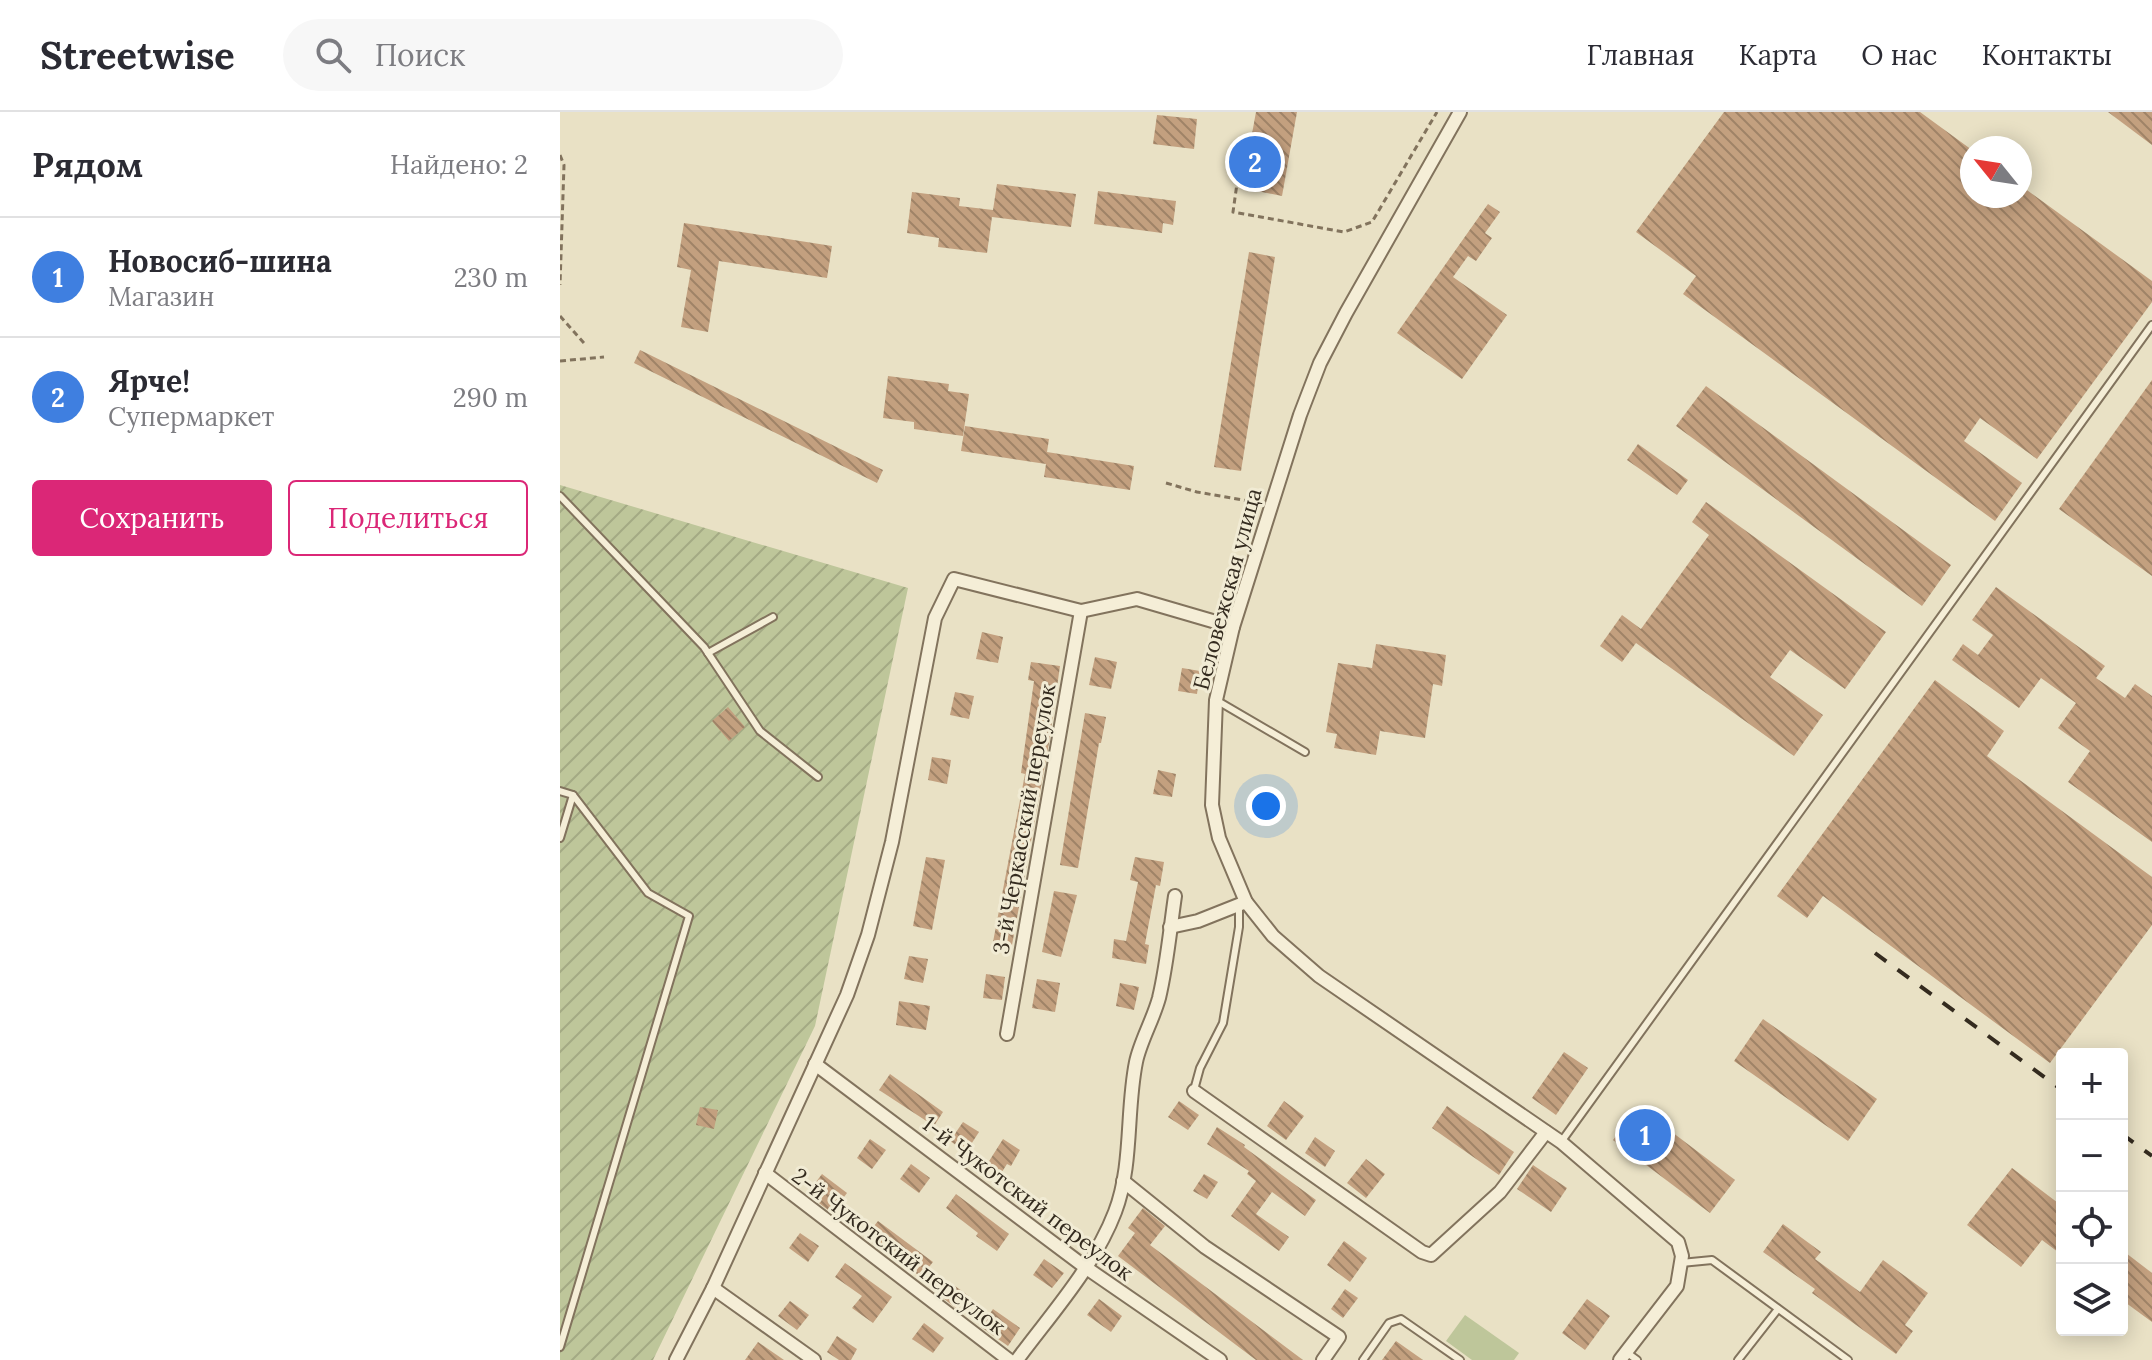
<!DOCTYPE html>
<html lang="ru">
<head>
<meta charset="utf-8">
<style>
  body { margin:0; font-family:Lora,serif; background:#f7f7f7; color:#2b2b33 }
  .controls { position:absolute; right:24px; bottom:24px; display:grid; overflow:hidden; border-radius:8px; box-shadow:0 4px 20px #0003 }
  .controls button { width:72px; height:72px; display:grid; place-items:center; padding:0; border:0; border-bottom:2px solid #e1e1e2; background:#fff; color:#2b2b33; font:40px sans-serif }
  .compass { position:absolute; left:1400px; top:24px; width:72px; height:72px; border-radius:50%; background:#fff; box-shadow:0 4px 20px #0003; rotate:300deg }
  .you { position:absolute; left:706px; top:694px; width:28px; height:28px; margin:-20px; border:6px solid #fff; border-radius:50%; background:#1a73e8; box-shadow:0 0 0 12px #1a73e833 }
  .badge { display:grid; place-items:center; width:52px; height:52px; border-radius:50%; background:#db2777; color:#fff; font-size:26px; font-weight:700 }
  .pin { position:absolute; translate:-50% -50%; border:4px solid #fff; box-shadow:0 2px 8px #0006 }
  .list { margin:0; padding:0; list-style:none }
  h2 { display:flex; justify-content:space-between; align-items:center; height:104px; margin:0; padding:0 32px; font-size:34px }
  h2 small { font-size:26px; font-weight:400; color:#7c7c81 }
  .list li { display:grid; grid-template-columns:52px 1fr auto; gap:24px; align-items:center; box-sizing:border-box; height:120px; padding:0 32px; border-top:2px solid #e1e1e2 }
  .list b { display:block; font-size:30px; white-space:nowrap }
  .list p { margin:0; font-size:26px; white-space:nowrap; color:#7c7c81 }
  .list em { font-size:26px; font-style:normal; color:#7c7c81 }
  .actions { display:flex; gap:16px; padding:24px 32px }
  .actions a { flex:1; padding:18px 0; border:2px solid #db2777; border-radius:8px; text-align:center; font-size:28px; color:#db2777 }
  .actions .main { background:#db2777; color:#fff }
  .icon { flex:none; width:44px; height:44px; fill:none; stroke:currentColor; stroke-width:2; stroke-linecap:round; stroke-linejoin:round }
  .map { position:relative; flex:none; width:1592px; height:1248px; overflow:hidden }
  header { display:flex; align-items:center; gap:48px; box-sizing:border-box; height:112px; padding:0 40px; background:#fff; border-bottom:2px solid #e1e1e2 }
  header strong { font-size:38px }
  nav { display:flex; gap:44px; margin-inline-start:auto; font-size:28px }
  .search { width:560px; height:72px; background:#f7f7f7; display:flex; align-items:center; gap:20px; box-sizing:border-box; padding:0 28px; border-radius:44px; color:#7c7c81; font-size:30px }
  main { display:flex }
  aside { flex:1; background:#fff }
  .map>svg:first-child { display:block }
  .green { fill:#bec69a }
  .garden { fill:url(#garden-furrows) }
  .building { fill:url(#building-back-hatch) }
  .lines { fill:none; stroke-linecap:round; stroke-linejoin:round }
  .service-casing { stroke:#82735d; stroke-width:10 }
  .minor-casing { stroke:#82735d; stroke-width:16 }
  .path { stroke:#82735d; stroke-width:3; stroke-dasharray:6 4; stroke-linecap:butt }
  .service { stroke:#f5eed7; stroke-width:6 }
  .minor { stroke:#f5eed7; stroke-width:12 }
  .rail { stroke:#342b1f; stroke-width:4; stroke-dasharray:14 14; stroke-linecap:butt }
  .labels { text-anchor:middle; stroke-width:6; stroke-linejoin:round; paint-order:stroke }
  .street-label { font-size:22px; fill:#342b1f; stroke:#f1ebd4 }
</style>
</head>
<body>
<header>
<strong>Streetwise</strong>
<div class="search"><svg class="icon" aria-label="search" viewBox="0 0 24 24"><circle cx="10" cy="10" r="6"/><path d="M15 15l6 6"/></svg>Поиск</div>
<nav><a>Главная</a><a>Карта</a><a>О нас</a><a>Контакты</a></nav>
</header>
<main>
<aside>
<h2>Рядом<small>Найдено: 2</small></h2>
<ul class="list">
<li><span class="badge" style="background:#3f7fe0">1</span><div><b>Новосиб-шина</b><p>Магазин</p></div><em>230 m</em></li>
<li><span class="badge" style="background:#3f7fe0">2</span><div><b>Ярче!</b><p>Супермаркет</p></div><em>290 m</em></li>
</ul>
<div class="actions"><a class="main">Сохранить</a><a>Поделиться</a></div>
</aside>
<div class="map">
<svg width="1592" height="1248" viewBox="0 0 1592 1248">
  <defs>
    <pattern id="garden-furrows" width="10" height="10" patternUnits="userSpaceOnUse" patternTransform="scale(2)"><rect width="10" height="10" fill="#bec69a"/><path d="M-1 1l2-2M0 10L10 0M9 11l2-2" fill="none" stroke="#a4aa84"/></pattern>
    <pattern id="building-back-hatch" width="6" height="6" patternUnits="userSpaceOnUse" patternTransform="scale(2)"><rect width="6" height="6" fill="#c3a07f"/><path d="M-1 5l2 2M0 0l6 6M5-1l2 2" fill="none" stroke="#9f8367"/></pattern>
  </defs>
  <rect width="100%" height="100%" fill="#e9e1c5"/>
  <polygon class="green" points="905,1203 959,1241 954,1248 912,1248 886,1229"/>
  <polygon class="garden" points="0,373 348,476 255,914 93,1248 0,1248"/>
  <g class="building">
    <polygon points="696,0 737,0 722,84 682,76"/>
    <polygon points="1164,0 1360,0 1412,38 1412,84 1460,84 1460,73 1592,169 1592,190 1477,347 1420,306 1404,329 1462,371 1435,409 1123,182 1136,164 1076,120"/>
    <polygon points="1548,0 1592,0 1592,33"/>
    <polygon points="597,3 637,7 634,37 593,32"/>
    <polygon points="437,72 516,82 511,115 432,105 427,141 378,135 379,126 347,121 352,80 400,86 399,94 433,98"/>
    <polygon points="538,79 616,89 613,113 603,111 602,121 534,112"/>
    <polygon points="928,92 940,100 925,121 932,126 916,149 908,144 893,165 947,203 902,267 837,221"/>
    <polygon points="124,111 272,134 267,166 159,149 148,220 121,215 131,158 117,155"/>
    <polygon points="689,140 715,145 681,359 654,355"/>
    <polygon points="80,238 323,358 317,371 74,251"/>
    <polygon points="328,264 389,272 388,279 409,282 403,324 354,317 354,310 323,306"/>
    <polygon points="1592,268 1592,464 1499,397"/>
    <polygon points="1146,274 1391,453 1362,494 1116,314"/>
    <polygon points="405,314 489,327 487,340 574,354 570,378 484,365 486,352 401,339"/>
    <polygon points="1078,332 1128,368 1117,383 1067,348"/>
    <polygon points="1146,390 1326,520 1285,577 1230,538 1210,565 1263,603 1234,644 1076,531 1062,550 1040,534 1062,503 1081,517 1149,423 1132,410"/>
    <polygon points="1436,475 1545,554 1536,566 1565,586 1575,572 1592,584 1592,730 1508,670 1530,639 1498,616 1516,591 1481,566 1459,596 1392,548 1403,532 1418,543 1433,523 1412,508"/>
    <polygon points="422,520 443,525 438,551 416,547"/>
    <polygon points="816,532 886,543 882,574 873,572 865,626 820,619 816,643 774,636 777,622 766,620 778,551 812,556"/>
    <polygon points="535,545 557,550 551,577 529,573"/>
    <polygon points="471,550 500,554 489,631 452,833 433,830 465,662 461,661 474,569 468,568"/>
    <polygon points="622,556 640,559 637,582 618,579"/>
    <polygon points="1375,568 1444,619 1427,644 1592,765 1592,813 1490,951 1263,784 1247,806 1217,784"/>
    <polygon points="395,580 414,584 409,607 390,603"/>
    <polygon points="168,595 185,615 169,629 152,609"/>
    <polygon points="525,601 546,605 541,631 539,631 518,756 500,753"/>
    <polygon points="372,645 391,648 387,672 368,668"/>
    <polygon points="598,658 616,662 612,685 593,682"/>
    <polygon points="366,745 385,748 372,818 353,814"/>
    <polygon points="575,745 604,750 600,774 596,773 585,832 589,833 586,852 552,846 554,827 566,829 578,770 570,768"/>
    <polygon points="494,779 517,783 501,845 482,840"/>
    <polygon points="349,844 368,847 363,871 344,867"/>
    <polygon points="426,862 445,865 442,888 423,886"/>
    <polygon points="477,867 500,871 495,900 472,896"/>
    <polygon points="560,871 579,875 574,898 556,894"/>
    <polygon points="339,889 370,894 366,918 336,913"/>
    <polygon points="1203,907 1317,987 1288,1029 1174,949"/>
    <polygon points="1004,940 1028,956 996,1003 972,986"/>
    <polygon points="330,962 383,1000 374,1014 319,978"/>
    <polygon points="619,989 639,1003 628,1018 608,1005"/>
    <polygon points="724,989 744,1004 726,1028 707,1014"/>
    <polygon points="887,994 954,1040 939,1063 872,1016"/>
    <polygon points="140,995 158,998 154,1017 136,1013"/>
    <polygon points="1079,995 1175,1068 1150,1101 1053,1028"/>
    <polygon points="403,1010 419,1020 406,1040 390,1029"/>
    <polygon points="657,1015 685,1033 684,1035 756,1088 745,1104 712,1080 696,1102 729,1125 719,1139 671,1104 696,1069 687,1062 689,1059 647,1032"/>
    <polygon points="755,1025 775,1039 765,1055 745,1041"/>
    <polygon points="310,1027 326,1038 312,1057 297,1046"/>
    <polygon points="443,1027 460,1038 451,1054 447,1052 440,1063 426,1054"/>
    <polygon points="806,1047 825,1062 806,1086 787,1071"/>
    <polygon points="351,1052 370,1066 359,1081 340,1067"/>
    <polygon points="973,1053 1007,1076 991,1100 957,1077"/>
    <polygon points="1452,1056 1502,1094 1502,1143 1482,1128 1461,1155 1407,1113"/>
    <polygon points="262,1062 287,1081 272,1101 247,1082"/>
    <polygon points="644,1062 658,1070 647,1087 633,1079"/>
    <polygon points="396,1082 449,1122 437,1139 416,1124 418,1121 386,1096"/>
    <polygon points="583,1096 605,1114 590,1133 743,1248 696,1248 558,1144 575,1121 568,1116"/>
    <polygon points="318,1109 373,1150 361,1165 306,1124"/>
    <polygon points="1223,1112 1261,1140 1255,1147 1300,1180 1323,1148 1368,1181 1345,1213 1353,1219 1336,1242 1252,1181 1255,1177 1203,1140"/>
    <polygon points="240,1121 259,1134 248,1150 229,1136"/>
    <polygon points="784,1129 807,1146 790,1170 767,1153"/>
    <polygon points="1562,1138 1592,1161 1592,1210 1562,1188"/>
    <polygon points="484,1147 504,1161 492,1176 473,1163"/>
    <polygon points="285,1151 332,1185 313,1211 292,1196 302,1184 275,1165"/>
    <polygon points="388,1169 409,1184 398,1198 378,1182"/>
    <polygon points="785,1177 798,1186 783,1206 771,1197"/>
    <polygon points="539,1187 562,1204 551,1220 527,1203"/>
    <polygon points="1027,1187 1050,1204 1025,1238 1002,1221"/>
    <polygon points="230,1189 249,1203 237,1218 218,1204"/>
    <polygon points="433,1197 460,1216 448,1234 421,1215"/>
    <polygon points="364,1211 384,1226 373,1241 352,1227"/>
    <polygon points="277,1224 297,1237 291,1248 279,1248 267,1240"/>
    <polygon points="836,1229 863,1248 822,1248"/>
    <polygon points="198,1230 224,1248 185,1248"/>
  </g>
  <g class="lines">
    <defs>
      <g id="service">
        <polyline points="0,384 144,535 200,619 258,665"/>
        <polyline points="148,541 213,505"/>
        <polyline points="656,588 745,640"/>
        <polyline points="0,679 13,683 88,781 129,804 0,1235"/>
        <polyline points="0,726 13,683"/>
        <polyline points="634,978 640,956 663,911 679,815 679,794"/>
        <polyline points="1001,1030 1592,213"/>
        <polyline points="1121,1151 1152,1148 1288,1248"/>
        <polyline points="1066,1240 1077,1248"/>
        <polyline points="803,1248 829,1211 841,1207 900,1248"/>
        <polyline points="1178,1248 1218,1197"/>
      </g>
      <g id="minor">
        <polyline points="900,0 786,201 760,251 740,303 673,515 656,588 652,693 659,726 686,790 713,824 759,864 1001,1030 1118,1130 1122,1144 1117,1174 1060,1248"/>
        <polyline points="610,815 638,809 686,790"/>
        <polyline points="447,922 521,499"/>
        <polyline points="255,952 525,1155 660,1248"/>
        <polyline points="634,979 862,1140 871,1143 940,1080 986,1020"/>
        <polyline points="205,1061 449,1248"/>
        <polyline points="563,1069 645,1135 779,1225 763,1248"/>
        <polyline points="153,1176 254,1248"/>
        <polyline points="116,1248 153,1176 287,883 308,823 332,730 375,506 394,467 521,499 577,487 673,515"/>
        <path d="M457 1248C491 1202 534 1155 555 1100 573 1053 566 999 576 950 580 930 593 908 599 886 607 853 610 818 615 784"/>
      </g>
    </defs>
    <use href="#service" class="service-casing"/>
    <use href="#minor" class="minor-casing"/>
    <g class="path">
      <polyline points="682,36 673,100 784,120 812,110 877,0"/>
      <polyline points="0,43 4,53 0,173"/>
      <polyline points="0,204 24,231"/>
      <polyline points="0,249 44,245"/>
      <polyline points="606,371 637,380 700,391"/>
    </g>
    <use href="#service" class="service"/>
    <use href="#minor" class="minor"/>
    <g class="rail">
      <polyline points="1315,841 1502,978"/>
      <polyline points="1562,1022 1592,1044"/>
    </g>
  </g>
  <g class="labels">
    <g class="street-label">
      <text transform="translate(667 477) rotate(-75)" y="8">Беловежская улица</text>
      <text transform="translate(464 707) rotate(-80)" y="8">3-й Черкасский переулок</text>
      <text transform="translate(468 1086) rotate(37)" y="8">1-й Чукотский переулок</text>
      <text transform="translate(339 1139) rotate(37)" y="8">2-й Чукотский переулок</text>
    </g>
  </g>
</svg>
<div class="controls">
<button>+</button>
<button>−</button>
<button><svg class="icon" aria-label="locate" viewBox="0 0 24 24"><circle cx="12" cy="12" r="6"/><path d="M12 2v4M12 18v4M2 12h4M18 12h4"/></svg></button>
<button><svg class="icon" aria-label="layers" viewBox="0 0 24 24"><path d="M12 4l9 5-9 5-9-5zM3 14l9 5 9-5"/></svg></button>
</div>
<svg class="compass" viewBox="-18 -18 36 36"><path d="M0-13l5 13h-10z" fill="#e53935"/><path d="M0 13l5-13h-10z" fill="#7c7c81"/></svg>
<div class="you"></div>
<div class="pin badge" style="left:1085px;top:1023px;background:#3f7fe0">1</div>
<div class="pin badge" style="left:695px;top:50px;background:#3f7fe0">2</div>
</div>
</main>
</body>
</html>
